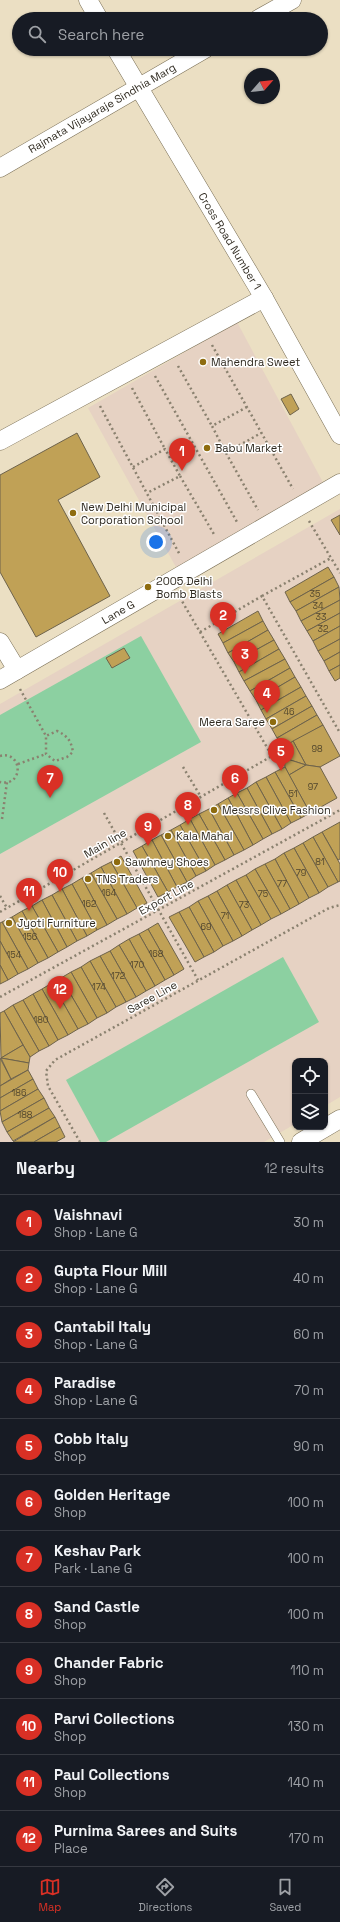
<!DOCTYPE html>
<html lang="en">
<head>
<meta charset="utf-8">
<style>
  body { margin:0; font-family:"Space Grotesk",sans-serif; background:#20242c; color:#f1f3f6 }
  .controls { position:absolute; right:12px; bottom:12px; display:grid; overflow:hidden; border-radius:8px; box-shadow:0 1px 3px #0004 }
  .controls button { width:36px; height:36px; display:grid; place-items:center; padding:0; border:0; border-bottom:1px solid #363941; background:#171b24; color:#f1f3f6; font:20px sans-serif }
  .compass { position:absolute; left:244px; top:68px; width:36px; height:36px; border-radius:50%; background:#171b24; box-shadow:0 1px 3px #0004; rotate:62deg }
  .you { position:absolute; left:156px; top:542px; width:14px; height:14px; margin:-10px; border:3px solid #fff; border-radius:50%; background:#1a73e8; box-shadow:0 0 0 6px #1a73e833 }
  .badge { display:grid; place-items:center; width:26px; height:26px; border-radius:50%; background:#d93025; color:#fff; font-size:13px; font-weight:700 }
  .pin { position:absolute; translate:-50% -33px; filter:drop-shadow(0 1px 2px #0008) }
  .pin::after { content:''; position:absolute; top:21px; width:14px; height:12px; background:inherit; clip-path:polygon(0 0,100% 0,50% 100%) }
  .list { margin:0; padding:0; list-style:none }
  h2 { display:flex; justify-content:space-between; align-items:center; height:52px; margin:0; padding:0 16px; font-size:17px }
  h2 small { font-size:13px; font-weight:400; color:#9ea1a6 }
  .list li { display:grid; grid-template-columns:26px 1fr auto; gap:12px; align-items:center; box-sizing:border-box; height:56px; padding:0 16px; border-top:1px solid #363941 }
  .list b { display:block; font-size:15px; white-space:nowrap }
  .list p { margin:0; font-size:13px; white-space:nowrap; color:#9ea1a6 }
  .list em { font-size:13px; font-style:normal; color:#9ea1a6 }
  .icon { flex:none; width:22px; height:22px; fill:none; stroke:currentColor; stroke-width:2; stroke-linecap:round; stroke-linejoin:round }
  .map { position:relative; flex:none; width:340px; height:1142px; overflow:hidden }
  .search { position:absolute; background:#171b24; box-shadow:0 1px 3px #0004; left:12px; right:12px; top:12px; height:44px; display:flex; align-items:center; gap:10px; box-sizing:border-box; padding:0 14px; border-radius:22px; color:#9ea1a6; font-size:15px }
  .sheet { height:724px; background:#171b24 }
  nav { display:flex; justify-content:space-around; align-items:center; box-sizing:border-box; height:56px; border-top:1px solid #363941; background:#171b24; font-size:11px; color:#9ea1a6 }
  nav a { display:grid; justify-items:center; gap:2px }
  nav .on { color:#d93025 }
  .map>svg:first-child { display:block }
  .commercial { fill:#e6d2c3 }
  .green { fill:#8cd0a1 }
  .building { fill:#c0a156; stroke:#6e634b }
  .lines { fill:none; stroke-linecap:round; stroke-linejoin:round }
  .lane-casing { stroke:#7a6f56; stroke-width:10 }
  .street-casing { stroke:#7a6f56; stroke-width:19 }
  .path { stroke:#8a816f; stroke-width:2.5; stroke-dasharray:2 3; stroke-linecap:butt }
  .lane { stroke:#fff; stroke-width:9 }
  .street { stroke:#fff; stroke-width:18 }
  .poi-dot { fill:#8e6c0f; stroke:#fff; stroke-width:1.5 }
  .labels { text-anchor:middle; stroke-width:3; stroke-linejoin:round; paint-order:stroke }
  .number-label { font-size:9px; fill:#54482e }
  .street-label { font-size:11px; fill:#302b21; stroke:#fff }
  .poi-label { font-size:11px; fill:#302b21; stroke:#fff; text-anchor:start }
</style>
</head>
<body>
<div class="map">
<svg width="340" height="1142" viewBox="0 0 340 1142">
  <rect width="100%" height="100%" fill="#ebdfc3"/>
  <g class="commercial">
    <polygon points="237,322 326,488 177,569 88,408"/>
    <polygon points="340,509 340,1097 325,1106 325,1061 295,1061 295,1124 264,1142 0,1142 0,704"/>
  </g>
  <g class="green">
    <polygon points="141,636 201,742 0,854 0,715"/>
    <polygon points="283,957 319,1022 106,1142 100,1142 66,1080"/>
  </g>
  <g class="building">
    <polygon points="291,394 299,409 290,415 281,399"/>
    <polygon points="77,433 100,477 58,500 110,596 36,637 0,572 0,475"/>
    <polygon points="340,515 340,535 331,520"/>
    <polygon points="328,567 334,577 290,602 285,592"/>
    <polygon points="334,577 339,587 296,611 290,602"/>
    <polygon points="339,587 340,600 301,621 296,611"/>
    <polygon points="340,600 340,613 307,631 301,621"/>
    <polygon points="258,611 263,621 223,643 218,634"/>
    <polygon points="340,613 340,626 313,641 307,631"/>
    <polygon points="263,621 268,630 228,653 223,643"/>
    <polygon points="340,626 340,639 318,651 313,641"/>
    <polygon points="268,630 274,640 234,662 228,653"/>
    <polygon points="340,639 340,652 324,661 318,651"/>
    <polygon points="274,640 279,649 239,672 234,662"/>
    <polygon points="124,648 130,658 112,668 106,658"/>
    <polygon points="279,649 285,659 244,681 239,672"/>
    <polygon points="340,652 340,665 329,671 324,661"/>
    <polygon points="285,659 290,668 250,691 244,681"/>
    <polygon points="340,665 340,678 335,681 329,671"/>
    <polygon points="290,668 295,677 256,700 250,691"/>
    <polygon points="295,677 301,687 261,710 256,700"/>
    <polygon points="301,687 306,696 266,719 261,710"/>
    <polygon points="306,696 312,706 272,729 266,719"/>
    <polygon points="312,706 317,715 277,738 272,729"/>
    <polygon points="317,715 323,725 283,748 277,738"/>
    <polygon points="323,725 340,756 320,767 306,765 293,741"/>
    <polygon points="293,741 306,765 284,758 283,748"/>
    <polygon points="284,758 306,765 289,775 285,767"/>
    <polygon points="306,765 320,767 337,798 310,813 289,775"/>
    <polygon points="285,767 310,813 301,818 275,772"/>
    <polygon points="275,772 301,818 291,823 266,777"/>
    <polygon points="266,777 291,823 282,829 256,782"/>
    <polygon points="256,782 282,829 272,834 247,788"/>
    <polygon points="247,788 272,834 263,839 237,793"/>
    <polygon points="237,793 263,839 253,845 228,798"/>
    <polygon points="228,798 253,845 244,850 218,804"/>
    <polygon points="218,804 244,850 234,855 209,809"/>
    <polygon points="209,809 234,855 225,860 199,814"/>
    <polygon points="199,814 225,860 215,865 190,819"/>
    <polygon points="190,819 215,865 206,871 180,825"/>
    <polygon points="340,822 340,859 338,860 322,832"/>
    <polygon points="180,825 206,871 196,876 171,830"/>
    <polygon points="171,830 196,876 187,882 161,835"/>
    <polygon points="322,832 340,864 340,881 338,882 313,837"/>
    <polygon points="161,835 187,882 177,887 152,840"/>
    <polygon points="313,837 338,882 328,887 303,843"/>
    <polygon points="152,840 177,887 168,892 142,846"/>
    <polygon points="303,843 328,887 319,893 294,848"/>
    <polygon points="142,846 168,892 158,897 133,851"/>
    <polygon points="294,848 319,893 309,898 284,853"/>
    <polygon points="284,853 309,898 299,904 275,859"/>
    <polygon points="121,856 147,903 137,908 111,862"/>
    <polygon points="275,859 299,904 290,909 265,864"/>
    <polygon points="111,862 137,908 127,914 101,867"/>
    <polygon points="265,864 290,909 281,914 255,869"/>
    <polygon points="101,867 127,914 117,919 91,873"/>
    <polygon points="255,869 281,914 271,919 246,875"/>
    <polygon points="91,873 117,919 107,925 82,878"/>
    <polygon points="246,875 271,919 261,925 236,880"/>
    <polygon points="82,878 107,925 97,930 72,884"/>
    <polygon points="236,880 261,925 252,930 227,885"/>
    <polygon points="72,884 97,930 87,936 62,889"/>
    <polygon points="227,885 252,930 242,936 217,891"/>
    <polygon points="62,889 87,936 77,941 52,895"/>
    <polygon points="217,891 242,936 233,941 208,896"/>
    <polygon points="52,895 77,941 67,947 42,900"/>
    <polygon points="208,896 233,941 223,946 198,901"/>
    <polygon points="42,900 67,947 58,952 32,906"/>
    <polygon points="198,901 223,946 214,952 189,907"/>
    <polygon points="32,906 58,952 48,958 22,911"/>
    <polygon points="189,907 214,952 204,957 179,912"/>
    <polygon points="22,911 48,958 38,963 12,917"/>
    <polygon points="179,912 204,957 195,962 169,917"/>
    <polygon points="12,917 38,963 28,969 2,922"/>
    <polygon points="2,922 28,969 18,974 0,941 0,923"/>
    <polygon points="158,923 184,969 174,975 148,929"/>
    <polygon points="148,929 174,975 165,980 139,934"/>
    <polygon points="139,934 165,980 155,986 129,939"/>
    <polygon points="129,939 155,986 146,991 119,945"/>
    <polygon points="0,941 18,974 8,980 0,965"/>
    <polygon points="119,945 146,991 136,997 110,951"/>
    <polygon points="110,951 136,997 126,1002 100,956"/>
    <polygon points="100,956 126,1002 116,1007 90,961"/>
    <polygon points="90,961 116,1007 107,1013 81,967"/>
    <polygon points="0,965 8,980 0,984"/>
    <polygon points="81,967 107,1013 97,1018 71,972"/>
    <polygon points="71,972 97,1018 88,1024 61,978"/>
    <polygon points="61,978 88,1024 78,1029 52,983"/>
    <polygon points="52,983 78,1029 68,1035 42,989"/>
    <polygon points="42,989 68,1035 58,1040 33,994"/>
    <polygon points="33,994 58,1040 49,1046 23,1000"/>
    <polygon points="23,1000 49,1046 39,1051 13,1005"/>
    <polygon points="13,1005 39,1051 30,1057 4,1011"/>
    <polygon points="4,1011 23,1045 1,1058 0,1013"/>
    <polygon points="23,1045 30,1057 29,1063 1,1058"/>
    <polygon points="0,1058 11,1079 0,1086"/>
    <polygon points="1,1058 29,1063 28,1070 11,1079"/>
    <polygon points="28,1070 33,1079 0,1098 0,1086"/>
    <polygon points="33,1079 38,1089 0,1111 0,1098"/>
    <polygon points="38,1089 44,1098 2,1122 0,1111"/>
    <polygon points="44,1098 49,1108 7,1132 2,1122"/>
    <polygon points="49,1108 55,1117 13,1141 7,1132"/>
    <polygon points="55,1117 60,1127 34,1142 13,1142"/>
    <polygon points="60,1127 65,1137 56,1142 34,1142"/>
  </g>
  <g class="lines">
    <defs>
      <polyline id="lane" points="251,1094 280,1142"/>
      <g id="street">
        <polyline points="88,0 99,19"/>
        <polyline points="258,19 292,0"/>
        <polyline points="116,49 264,298 340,435"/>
        <polyline points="0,168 205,49"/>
        <polyline points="0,441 264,298"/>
        <polyline points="0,642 17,670"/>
        <polyline points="0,680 340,483"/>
        <polyline points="301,1142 340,1119"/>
      </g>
    </defs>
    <use href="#lane" class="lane-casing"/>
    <use href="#street" class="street-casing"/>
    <g class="path">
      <polyline points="212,345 293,489"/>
      <polyline points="178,366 212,426"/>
      <polyline points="155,376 237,522"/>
      <polyline points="132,388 165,449"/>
      <polyline points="100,406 180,555"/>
      <polyline points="247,407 212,426 226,453 261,433"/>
      <polyline points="226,453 258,510"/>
      <polyline points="133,467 165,449 180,476 147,493"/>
      <polyline points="180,476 215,536"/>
      <polyline points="309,521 340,573"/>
      <polyline points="262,596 331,558"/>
      <polyline points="200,632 262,596 340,733"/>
      <path d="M20 689 46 736 57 731C68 736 71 741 73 752L67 757 55 761 46 754V736"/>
      <path d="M0 756C22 750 25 787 0 782"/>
      <polyline points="18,764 46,754"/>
      <polyline points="183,767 201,797"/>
      <polyline points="104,813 198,980"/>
      <polyline points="2,819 7,782"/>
      <polyline points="0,896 7,908"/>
      <polyline points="0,912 272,756 179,596"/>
      <polyline points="0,997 340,810"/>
      <polyline points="80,1142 48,1086 46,1071 55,1060 329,908 340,905"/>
    </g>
    <use href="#lane" class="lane"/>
    <use href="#street" class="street"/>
  </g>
  <g class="poi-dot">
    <circle cx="203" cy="362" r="4"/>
    <circle cx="207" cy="448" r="4"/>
    <circle cx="73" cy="513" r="4"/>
    <circle cx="148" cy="587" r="4"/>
    <circle cx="273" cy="722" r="4"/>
    <circle cx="214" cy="810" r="4"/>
    <circle cx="168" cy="836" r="4"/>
    <circle cx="117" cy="862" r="4"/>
    <circle cx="88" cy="879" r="4"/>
    <circle cx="9" cy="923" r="4"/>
  </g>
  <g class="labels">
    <g class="number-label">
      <text x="315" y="597">35</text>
      <text x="318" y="609">34</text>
      <text x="321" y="620">33</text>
      <text x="323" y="632">32</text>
      <text x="289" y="715">46</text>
      <text x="317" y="752">98</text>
      <text x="313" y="790">97</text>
      <text x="293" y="797">51</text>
      <text x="320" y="865">81</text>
      <text x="301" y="876">79</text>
      <text x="282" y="887">77</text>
      <text x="109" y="896">164</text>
      <text x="263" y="897">75</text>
      <text x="89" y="907">162</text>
      <text x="244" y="908">73</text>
      <text x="225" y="919">71</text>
      <text x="206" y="930">69</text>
      <text x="30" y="940">156</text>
      <text x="156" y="957">168</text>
      <text x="14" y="958">154</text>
      <text x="137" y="968">170</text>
      <text x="118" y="979">172</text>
      <text x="99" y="990">174</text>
      <text x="41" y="1023">180</text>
      <text x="19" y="1096">186</text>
      <text x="25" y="1118">188</text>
    </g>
    <g class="street-label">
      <text transform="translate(102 108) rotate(-30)" y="4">Rajmata Vijayaraje Sindhia Marg</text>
      <text transform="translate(230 241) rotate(59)" y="4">Cross Road Number 1</text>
      <text transform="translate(118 612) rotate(-30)" y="4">Lane G</text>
      <text transform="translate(105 843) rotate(-30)" y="4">Main line</text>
      <text transform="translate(166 897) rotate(-29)" y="4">Export Line</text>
      <text transform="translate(152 997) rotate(-29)" y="4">Saree Line</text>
    </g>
    <g class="poi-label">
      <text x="211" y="366">Mahendra Sweet</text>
      <text x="215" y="452">Babu Market</text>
      <text x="81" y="511">New Delhi Municipal<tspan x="81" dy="13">Corporation School</tspan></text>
      <text x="156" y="585">2005 Delhi<tspan x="156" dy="13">Bomb Blasts</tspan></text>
      <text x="265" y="726" text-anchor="end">Meera Saree</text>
      <text x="222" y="814">Messrs Clive Fashion</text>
      <text x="176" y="840">Kala Mahal</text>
      <text x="125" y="866">Sawhney Shoes</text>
      <text x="96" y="883">TNS Traders</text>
      <text x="17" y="927">Jyoti Furniture</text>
    </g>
  </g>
</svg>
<div class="controls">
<button><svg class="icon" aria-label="locate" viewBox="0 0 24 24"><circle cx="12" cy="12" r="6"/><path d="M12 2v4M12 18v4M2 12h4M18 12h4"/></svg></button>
<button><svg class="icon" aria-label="layers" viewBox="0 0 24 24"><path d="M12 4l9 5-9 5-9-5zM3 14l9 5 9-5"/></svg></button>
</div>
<svg class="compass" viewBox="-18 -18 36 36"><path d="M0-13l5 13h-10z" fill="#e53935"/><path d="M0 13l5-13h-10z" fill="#9ea1a6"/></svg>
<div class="you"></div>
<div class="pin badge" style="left:182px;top:471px">1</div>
<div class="pin badge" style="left:223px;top:635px">2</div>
<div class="pin badge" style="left:245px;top:674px">3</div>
<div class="pin badge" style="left:267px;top:713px">4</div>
<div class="pin badge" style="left:281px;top:771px">5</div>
<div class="pin badge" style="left:235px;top:798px">6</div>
<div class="pin badge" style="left:50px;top:798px">7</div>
<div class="pin badge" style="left:188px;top:825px">8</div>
<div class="pin badge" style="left:148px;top:846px">9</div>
<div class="pin badge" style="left:60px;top:892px">10</div>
<div class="pin badge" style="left:29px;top:911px">11</div>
<div class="pin badge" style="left:60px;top:1009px">12</div>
<div class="search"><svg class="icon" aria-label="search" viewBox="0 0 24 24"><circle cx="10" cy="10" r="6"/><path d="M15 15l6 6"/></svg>Search here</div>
</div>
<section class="sheet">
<h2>Nearby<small>12 results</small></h2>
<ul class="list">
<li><span class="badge">1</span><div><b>Vaishnavi</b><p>Shop · Lane G</p></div><em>30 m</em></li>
<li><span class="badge">2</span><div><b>Gupta Flour Mill</b><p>Shop · Lane G</p></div><em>40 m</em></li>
<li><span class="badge">3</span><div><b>Cantabil Italy</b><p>Shop · Lane G</p></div><em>60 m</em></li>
<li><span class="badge">4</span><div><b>Paradise</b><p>Shop · Lane G</p></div><em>70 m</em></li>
<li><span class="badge">5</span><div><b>Cobb Italy</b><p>Shop</p></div><em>90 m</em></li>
<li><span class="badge">6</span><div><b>Golden Heritage</b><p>Shop</p></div><em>100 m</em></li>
<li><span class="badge">7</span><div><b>Keshav Park</b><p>Park · Lane G</p></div><em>100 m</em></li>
<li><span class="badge">8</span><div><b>Sand Castle</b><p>Shop</p></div><em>100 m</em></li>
<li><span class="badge">9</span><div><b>Chander Fabric</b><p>Shop</p></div><em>110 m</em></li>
<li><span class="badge">10</span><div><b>Parvi Collections</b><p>Shop</p></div><em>130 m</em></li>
<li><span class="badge">11</span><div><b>Paul Collections</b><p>Shop</p></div><em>140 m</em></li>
<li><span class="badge">12</span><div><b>Purnima Sarees and Suits</b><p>Place</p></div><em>170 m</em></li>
</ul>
</section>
<nav>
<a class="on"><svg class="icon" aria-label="map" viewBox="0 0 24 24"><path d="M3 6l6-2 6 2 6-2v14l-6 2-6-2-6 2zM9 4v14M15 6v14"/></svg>Map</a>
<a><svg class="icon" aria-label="directions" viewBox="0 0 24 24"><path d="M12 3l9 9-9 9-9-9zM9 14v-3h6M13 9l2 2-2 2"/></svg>Directions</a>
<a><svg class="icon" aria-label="saved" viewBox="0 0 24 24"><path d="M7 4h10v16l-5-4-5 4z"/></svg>Saved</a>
</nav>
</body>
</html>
